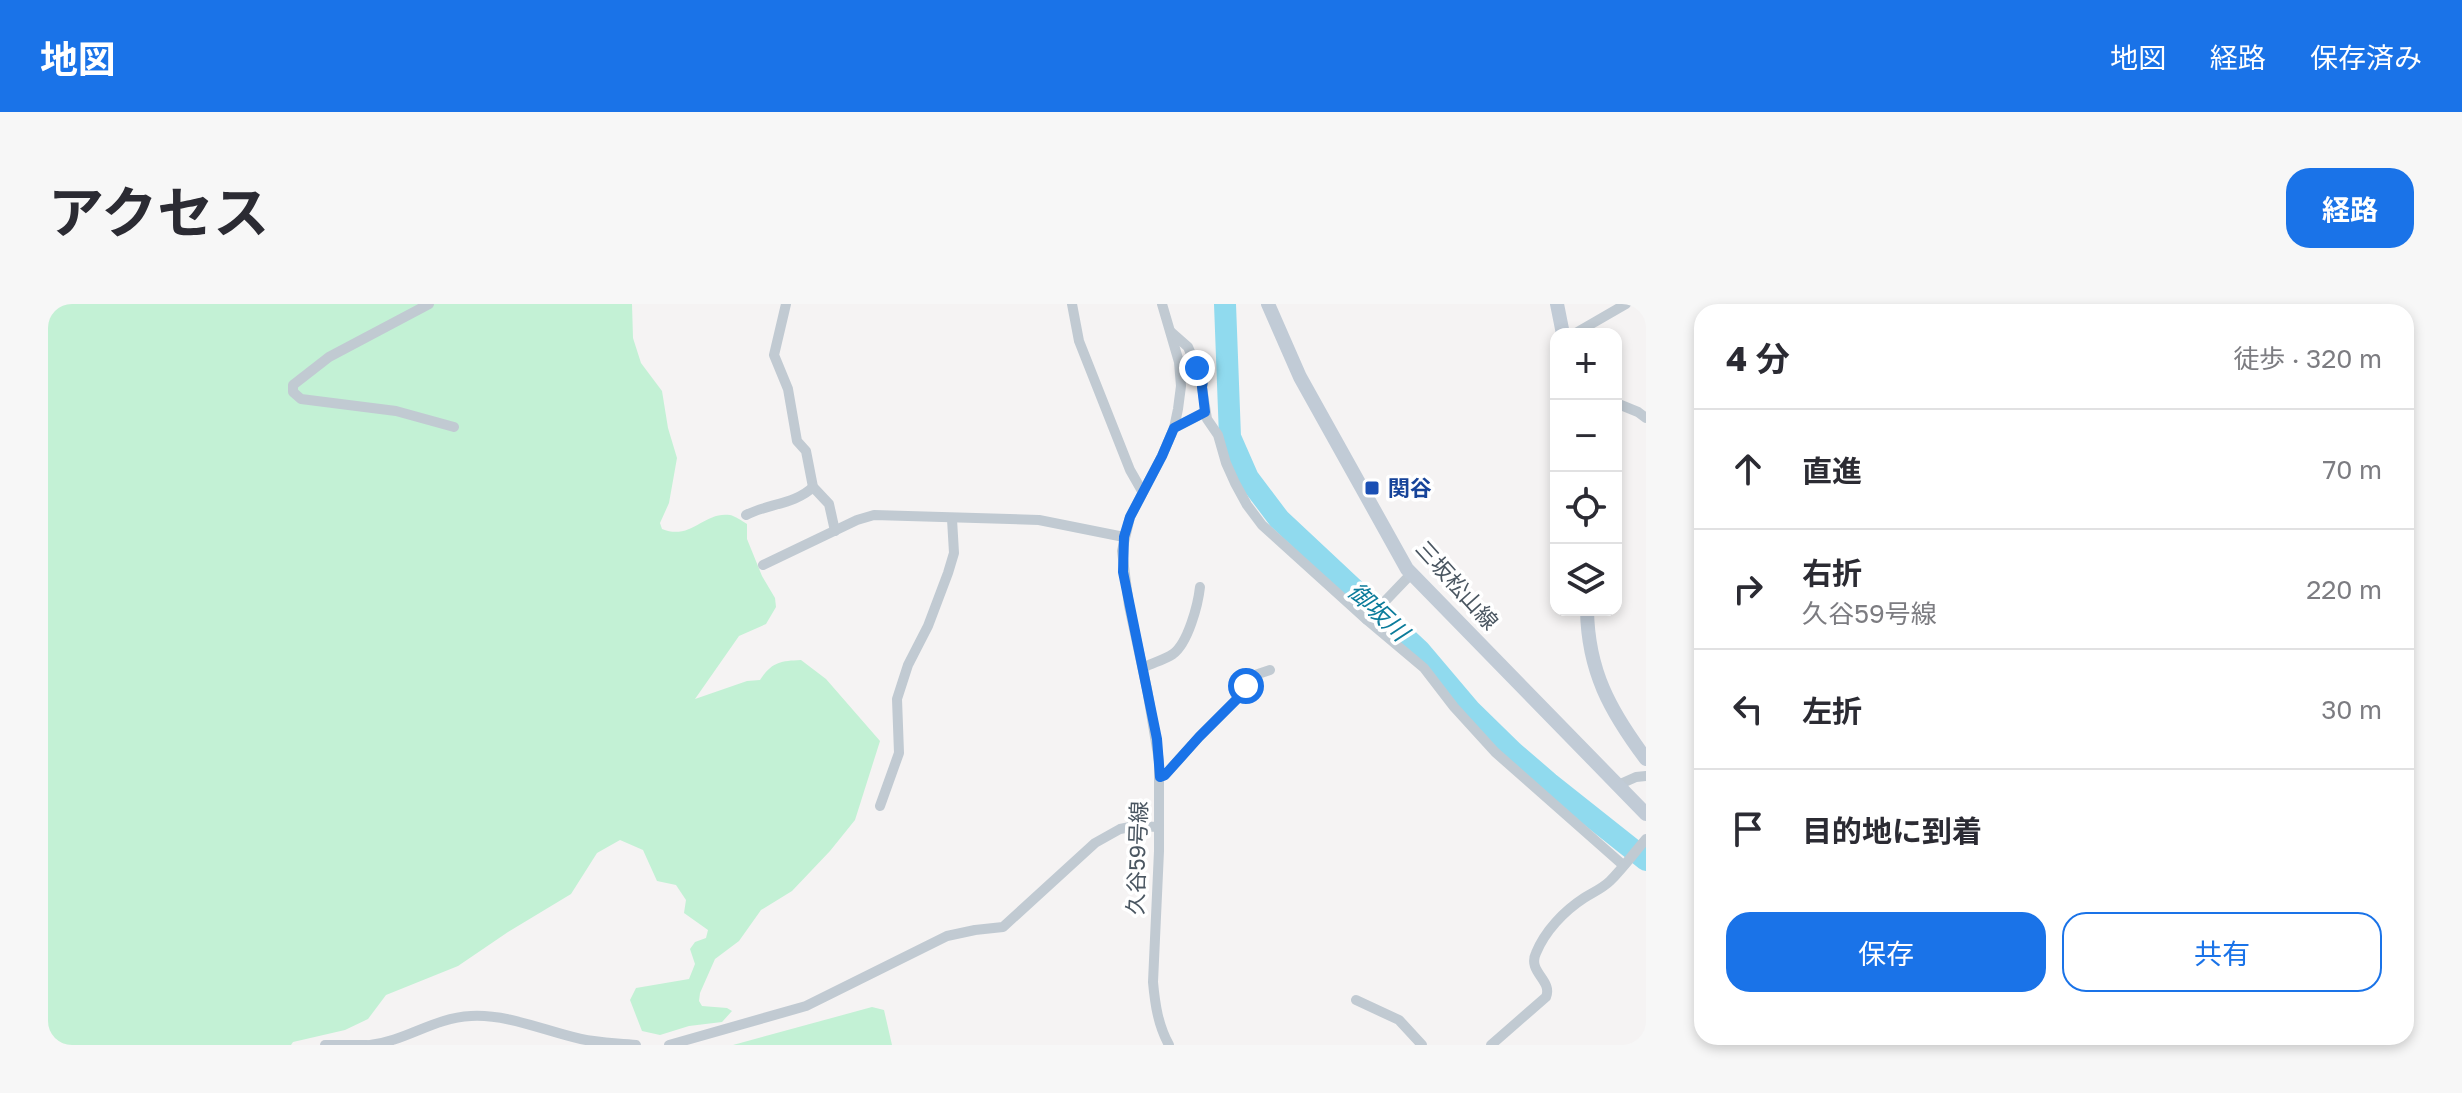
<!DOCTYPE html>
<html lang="ja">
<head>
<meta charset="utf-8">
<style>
  body { margin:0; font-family:"Golos Text","Noto Sans JP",sans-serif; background:#f7f7f7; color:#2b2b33 }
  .controls { position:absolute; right:24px; top:24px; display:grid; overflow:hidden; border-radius:16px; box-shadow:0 4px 12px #0003 }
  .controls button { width:72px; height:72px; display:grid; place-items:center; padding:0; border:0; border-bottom:2px solid #e1e1e2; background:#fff; color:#2b2b33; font:40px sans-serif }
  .stop { position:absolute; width:24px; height:24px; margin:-18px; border:6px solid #1a73e8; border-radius:50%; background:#fff }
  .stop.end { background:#1a73e8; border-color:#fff; box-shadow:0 2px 8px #0008 }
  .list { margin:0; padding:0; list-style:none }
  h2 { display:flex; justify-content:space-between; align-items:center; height:104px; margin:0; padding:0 32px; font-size:34px }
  h2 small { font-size:26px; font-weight:400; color:#7c7c81 }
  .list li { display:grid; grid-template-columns:52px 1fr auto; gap:24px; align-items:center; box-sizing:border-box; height:120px; padding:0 32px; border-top:2px solid #e1e1e2 }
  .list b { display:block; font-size:30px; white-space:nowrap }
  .list p { margin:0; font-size:26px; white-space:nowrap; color:#7c7c81 }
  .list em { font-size:26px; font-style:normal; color:#7c7c81 }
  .actions { display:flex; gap:16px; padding:24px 32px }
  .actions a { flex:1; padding:18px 0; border:2px solid #1a73e8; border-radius:24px; text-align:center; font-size:28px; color:#1a73e8 }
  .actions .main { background:#1a73e8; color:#fff }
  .icon { flex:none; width:44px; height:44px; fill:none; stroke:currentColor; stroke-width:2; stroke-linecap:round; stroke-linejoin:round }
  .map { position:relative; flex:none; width:1598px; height:741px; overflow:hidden; border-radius:24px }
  header { display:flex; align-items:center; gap:48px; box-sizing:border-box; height:112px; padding:0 40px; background:#1a73e8; color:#fff }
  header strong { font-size:38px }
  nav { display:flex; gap:44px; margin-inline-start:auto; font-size:28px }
  .intro { display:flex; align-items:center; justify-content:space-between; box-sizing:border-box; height:192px; padding:0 48px }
  h1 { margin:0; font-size:56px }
  .button { padding:20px 36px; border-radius:24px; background:#1a73e8; color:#fff; font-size:28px; font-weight:700 }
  main { display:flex; gap:48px; padding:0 48px }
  aside { flex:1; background:#fff; border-radius:24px; box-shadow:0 4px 12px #0003 }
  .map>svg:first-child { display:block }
  .green { fill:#c3f1d5 }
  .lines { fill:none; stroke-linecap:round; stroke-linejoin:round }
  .river { stroke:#90daee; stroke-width:22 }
  .minor { stroke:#c1cad2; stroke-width:10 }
  .secondary { stroke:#c1cbd6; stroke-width:14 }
  .route { stroke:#1a73e8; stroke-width:10 }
  .transit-dot { fill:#1a4fb4; stroke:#fff; stroke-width:3 }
  .labels { text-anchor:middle; stroke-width:7; stroke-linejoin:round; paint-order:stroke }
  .transit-label { font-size:22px; font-weight:bold; fill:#164399; stroke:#fff; text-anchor:start }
  .street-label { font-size:22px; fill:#4a5661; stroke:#fff }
  .water-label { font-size:24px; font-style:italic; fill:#0c7c9b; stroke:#fff }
</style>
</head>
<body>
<header>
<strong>地図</strong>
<nav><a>地図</a><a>経路</a><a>保存済み</a></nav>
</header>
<div class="intro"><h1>アクセス</h1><a class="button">経路</a></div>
<main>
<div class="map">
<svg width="1598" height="741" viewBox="0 0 1598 741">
  <rect width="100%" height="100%" fill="#f5f3f3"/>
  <g class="green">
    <path d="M0 0H584L585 34 593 59 614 87 620 124 629 154 621 199 612 219 614 225C643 237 656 207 682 211 687 212 694 217 699 220V235L714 272 727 294 728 303 718 320 691 332 647 395 699 377 712 376C724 358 732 357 753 356L778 375 832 437 807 516 782 547 744 587 713 606 691 637 667 655 652 689 651 697 654 702 679 704 684 707 674 718 641 722 612 731 594 727 582 696 588 684 641 675 647 660 642 645 647 638 658 634 660 626 636 609 638 596 628 581 609 577 595 546 572 536 549 549 523 590 460 628 410 662 338 691 320 715 297 726 245 738 243 741H0Z"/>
    <polygon points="824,703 836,706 844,741 685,741"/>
  </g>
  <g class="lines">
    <polyline class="river" points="1177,0 1182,133 1200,174 1231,215 1372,347 1422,406 1465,448 1501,479 1598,556"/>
    <g class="minor">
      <polyline points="381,0 281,53 245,81 245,88 253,95 348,107 406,123"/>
      <polyline points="738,0 726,51 740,85 749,137 758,147 765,183 781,200 787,227"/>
      <polyline points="1024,0 1031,37 1082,166 1094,187"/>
      <path d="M1114 0 1131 58 1133 82 1130 105 1126 124 1114 152 1082 213 1074 247 1081 302 1099 385 1111 457V547L1105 678C1107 700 1110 721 1121 741"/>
      <polyline points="1123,28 1140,43 1149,64 1156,70 1154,83 1159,115 1170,131 1178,159 1187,179 1199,201 1214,221 1319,316 1376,364 1406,403 1447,448 1575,561"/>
      <polyline points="1526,30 1578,0"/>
      <polyline points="1568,99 1590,108 1598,114"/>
      <polyline points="1126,124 1157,108"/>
      <path d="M698 211C719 200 748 200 765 183"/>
      <polyline points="715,261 809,216 826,211 991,216 1076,233"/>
      <polyline points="1319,316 1363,270"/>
      <path d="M1095 364C1104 359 1116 356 1125 350 1140 339 1150 301 1152 283"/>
      <polyline points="1112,473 1117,471 1151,433 1192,392 1207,371 1222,366"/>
      <polyline points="1570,481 1588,473 1598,472"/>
      <polyline points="832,502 851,449 849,395 860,361 880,322 900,269 906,249 904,215"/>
      <polyline points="1308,696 1351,716 1374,741"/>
      <polyline points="277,741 319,741"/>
      <path d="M322 741C358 737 385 714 423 712 460 710 497 727 533 735 550 739 570 739 588 741"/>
      <polyline points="621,741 758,702 899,632 927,626 955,623 1047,539 1072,525 1087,522 1111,523"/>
      <path d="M1443 741 1498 693C1505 676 1479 668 1488 649 1497 627 1516 607 1536 594 1544 589 1555 584 1562 577 1575 564 1586 549 1598 535"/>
    </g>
    <g class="secondary">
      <polyline points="1220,0 1252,73 1359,265 1598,510"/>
      <polyline points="1509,0 1515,30"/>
      <path d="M1539 306C1540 367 1562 407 1598 455"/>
    </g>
  </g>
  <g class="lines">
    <polyline class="route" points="1149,64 1156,70 1154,83 1157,108 1126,124 1114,152 1082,213 1076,233 1075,268 1109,435 1112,473 1117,471 1151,433 1192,392 1198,382"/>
  </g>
  <rect class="transit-dot" x="1316" y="176" width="16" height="16" rx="4"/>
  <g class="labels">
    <g class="transit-label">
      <text x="1340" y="192">関谷</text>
    </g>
    <g class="street-label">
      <text transform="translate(1409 281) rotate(48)" y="8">三坂松山線</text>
      <text transform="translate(1089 554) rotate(-88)" y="8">久谷59号線</text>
    </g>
    <g class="water-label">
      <text transform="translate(1330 308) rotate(43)" y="8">御坂川</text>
    </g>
  </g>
</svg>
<div class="controls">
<button>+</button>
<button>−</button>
<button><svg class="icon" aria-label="locate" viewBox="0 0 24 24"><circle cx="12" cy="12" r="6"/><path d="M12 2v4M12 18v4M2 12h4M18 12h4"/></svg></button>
<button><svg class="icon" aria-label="layers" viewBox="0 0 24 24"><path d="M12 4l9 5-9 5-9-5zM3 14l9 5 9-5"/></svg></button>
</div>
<div class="stop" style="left:1198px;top:382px"></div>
<div class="stop end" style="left:1149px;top:64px"></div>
</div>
<aside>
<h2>4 分<small>徒歩 · 320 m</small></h2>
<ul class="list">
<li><svg class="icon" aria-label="ahead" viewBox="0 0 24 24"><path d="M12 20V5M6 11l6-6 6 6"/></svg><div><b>直進</b></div><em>70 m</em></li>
<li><svg class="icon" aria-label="right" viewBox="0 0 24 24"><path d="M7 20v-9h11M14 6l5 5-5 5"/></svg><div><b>右折</b><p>久谷59号線</p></div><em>220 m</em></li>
<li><svg class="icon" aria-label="left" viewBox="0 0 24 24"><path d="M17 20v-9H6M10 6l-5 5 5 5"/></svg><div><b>左折</b></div><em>30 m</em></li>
<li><svg class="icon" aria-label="arrive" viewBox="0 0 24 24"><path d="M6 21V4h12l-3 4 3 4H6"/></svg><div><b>目的地に到着</b></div></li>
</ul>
<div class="actions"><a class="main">保存</a><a>共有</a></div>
</aside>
</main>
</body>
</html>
